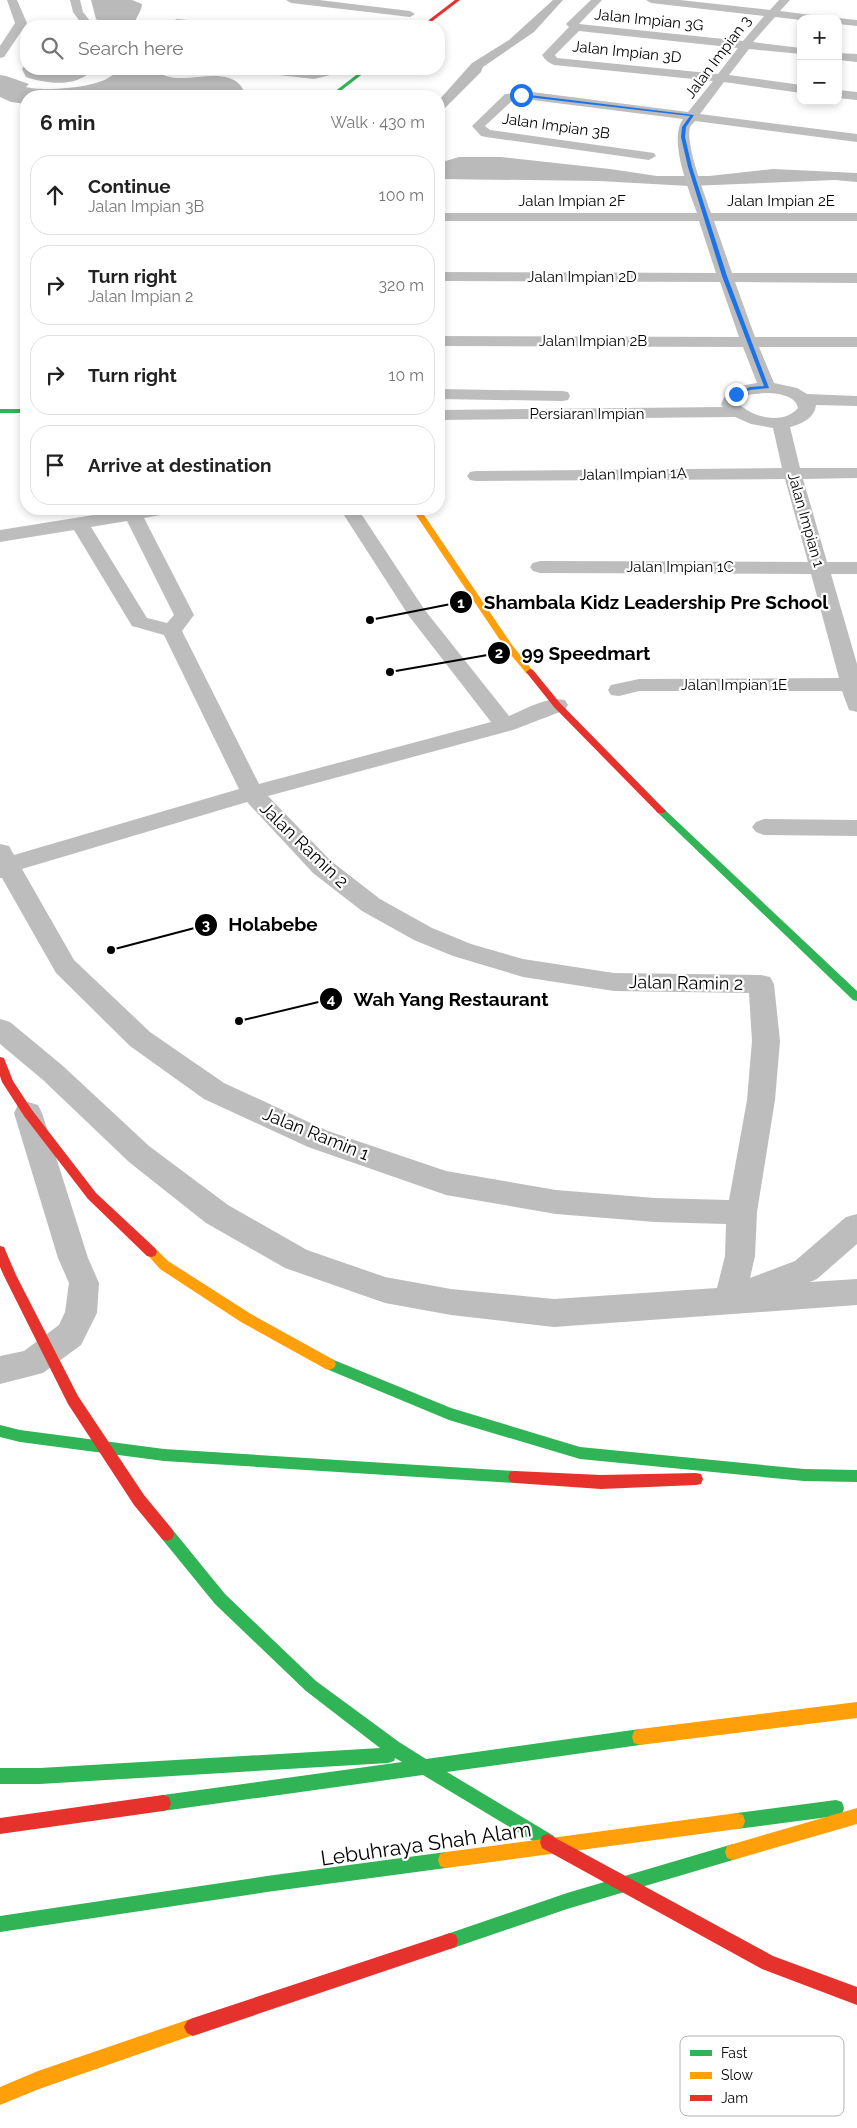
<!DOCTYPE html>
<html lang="en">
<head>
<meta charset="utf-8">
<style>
  body { margin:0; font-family:Raleway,sans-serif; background:#f6f6f6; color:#222 }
  .controls { position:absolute; right:15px; top:15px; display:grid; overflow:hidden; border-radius:10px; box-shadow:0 2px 8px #0003 }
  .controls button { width:45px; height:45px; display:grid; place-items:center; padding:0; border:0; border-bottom:1px solid #e0e0e0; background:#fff; color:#222; font:25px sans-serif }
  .stop { position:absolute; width:15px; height:15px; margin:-11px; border:4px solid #1a73e8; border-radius:50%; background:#fff }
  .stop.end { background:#1a73e8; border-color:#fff; box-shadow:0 1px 5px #0008 }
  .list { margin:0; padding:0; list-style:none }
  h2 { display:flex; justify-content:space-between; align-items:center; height:65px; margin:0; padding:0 20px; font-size:21px }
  h2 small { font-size:16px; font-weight:400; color:#767676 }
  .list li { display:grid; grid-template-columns:32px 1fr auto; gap:15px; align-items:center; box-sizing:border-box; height:80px; margin:0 10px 10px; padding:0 10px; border:1px solid #e0e0e0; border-radius:20px }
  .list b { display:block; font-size:19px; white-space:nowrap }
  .list p { margin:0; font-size:16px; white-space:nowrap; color:#767676 }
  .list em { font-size:16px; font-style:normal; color:#767676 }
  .icon { flex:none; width:28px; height:28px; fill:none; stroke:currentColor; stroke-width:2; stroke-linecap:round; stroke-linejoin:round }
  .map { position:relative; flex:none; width:857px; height:2128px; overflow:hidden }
  .search { position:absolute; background:#fff; box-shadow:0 2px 8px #0003; left:20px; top:20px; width:425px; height:55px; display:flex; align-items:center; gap:12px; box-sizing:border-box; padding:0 18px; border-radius:20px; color:#767676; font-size:19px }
  .panel { position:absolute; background:#fff; box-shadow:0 2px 8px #0003; left:20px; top:90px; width:425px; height:425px; border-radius:20px }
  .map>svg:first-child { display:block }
  .water { fill:#bababa }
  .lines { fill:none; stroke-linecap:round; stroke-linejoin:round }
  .street { fill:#bdbdbd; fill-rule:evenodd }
  .fast { fill:#30b455; fill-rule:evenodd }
  .slow { fill:#ff9f0a; fill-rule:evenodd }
  .jam { fill:#e5322d; fill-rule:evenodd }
  .route { fill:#1a73e8 }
  .labels { text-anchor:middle; stroke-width:4.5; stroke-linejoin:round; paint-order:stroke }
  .far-street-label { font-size:15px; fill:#000; stroke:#fff }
  .street-label { font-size:18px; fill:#000; stroke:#fff }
  .near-street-label { font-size:21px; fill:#000; stroke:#fff }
  .key { fill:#fff; stroke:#b2b2b2; stroke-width:1 }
  .key-label { font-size:14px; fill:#000 }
  .leader { fill:none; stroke:#000; stroke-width:2 }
  .callout-dot { fill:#000; stroke:#fff; stroke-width:2 }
  .mark-label { font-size:15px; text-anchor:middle; font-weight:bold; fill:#fff }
  .callout-label { font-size:19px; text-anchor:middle; font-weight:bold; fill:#000; stroke:#fff; stroke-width:4.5; stroke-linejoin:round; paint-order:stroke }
</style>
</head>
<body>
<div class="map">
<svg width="857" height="2128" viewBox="0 0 857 2128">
  <rect width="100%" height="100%" fill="#fff"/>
  <g class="water">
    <path d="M91 0H132L142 4C142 11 135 18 134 26H107L96 19Z"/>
    <polygon points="553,0 563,0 534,32 483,67 481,72 445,108 443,120 439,127 439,100 472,63 509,40"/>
    <path d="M117 69C126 69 140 66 149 69 158 72 166 78 178 78 195 79 212 73 229 78 238 81 241 85 245 93L256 96H26V104L11 102 0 97V75L6 76 29 84 26 87C43 92 112 88 117 69Z"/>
    <polygon points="459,157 501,157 610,169 657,176 709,176 773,169 857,173 857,182 835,180 689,186 599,181 439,179 439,163"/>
  </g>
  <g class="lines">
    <g class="street">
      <polygon points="7,0 17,0 27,23 4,57 0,58 0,46 15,23"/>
      <polygon points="70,0 80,0 83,12 94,26 83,26 73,12"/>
      <polygon points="286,0 319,0 410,11 415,14 410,17 291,3"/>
      <path d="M591 0H602L579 24 743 41 764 16 651 3 646 0H680L770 10 779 0H790L780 11 819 16 824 19 801 20 775 17 753 42 801 48V54L749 49 729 75 801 85V93L724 82 700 114 857 134V142L695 121C694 123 691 125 690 127 685 144 705 195 711 213H857V221H714L732 273H857V283L735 282 755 337H857V347H759L774 383 797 388 807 394 857 396V406L816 405C815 418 801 424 790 427L800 468H857V478L803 479 827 562H857V574H831L857 664V712L849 710 842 691H639L619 696 611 695 608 690 611 685 639 679 839 678 811 574 540 573 533 571 530 567 533 563 540 561 808 562 785 479 476 481 470 480 467 476 470 472 476 471 782 468 773 428 751 424 735 417 439 420V410L723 407 721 405C726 387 741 386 757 383L743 347 439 346V336L739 337 720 282 439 281V272L716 273 699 221H439V213H697C689 190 668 140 683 119L532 100 512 101 485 126 490 130 654 153 656 156 649 160 486 137 481 136 472 126 505 94 532 92 688 112 713 81 554 65C549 63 545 60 542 55L544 53 569 27 566 24 568 22ZM579 31 738 48 718 74 557 58 555 55ZM765 393C776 393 796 395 798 408 783 425 754 418 739 404L740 399 747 395Z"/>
      <polygon points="838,18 857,20 857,26 838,24 838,19 834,19"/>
      <polygon points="177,19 219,23 225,26 173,24 171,22"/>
      <polygon points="838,53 857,54 857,62 838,60"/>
      <path d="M24 66H26V69H34L35 72C60 80 71 68 93 69 78 88 46 84 26 77L22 69Z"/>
      <path d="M255 69C274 68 293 71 312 71 322 71 333 68 344 69L342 72 314 79 261 73Z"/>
      <polygon points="838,90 857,92 857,100 838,98"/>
      <polygon points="439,389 562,391 568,392 570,396 568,400 562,401 439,399"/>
      <path d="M131 509H174L172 513 144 518 194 615 182 631 259 784 491 722 409 616 340 509H358L424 609 509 716C526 709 547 696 565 700L568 705 565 710 513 730 268 796 331 861 380 899 432 928 471 944 523 959 614 973 761 975 770 977 774 984 780 1041 775 1100 757 1212 755 1256 750 1278 795 1261 846 1217 857 1214V1244L817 1279 810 1282 857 1279V1305L554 1327 451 1315 385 1303 285 1268 206 1223 129 1162 43 1080 0 1044V1019L10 1022 63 1066 149 1146 228 1205 307 1250 385 1277 451 1289 554 1299 717 1288 725 1256 726 1224 655 1222 556 1214 446 1195 308 1147 204 1099 130 1046 56 973 2 878H0V844L9 846 14 855 239 789 164 635 132 626 74 530 0 542V530ZM127 521 174 615 167 623 147 618 91 527ZM247 802 313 873 362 911 414 940 453 956 523 977 614 991 749 993 752 1041 747 1100 729 1200 655 1198 556 1190 446 1171 328 1131 224 1083 150 1032 74 960 22 869Z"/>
      <polygon points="764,819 857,820 857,836 764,835 756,832 752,827 756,822"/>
      <polygon points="28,1102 38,1105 42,1113 88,1258 99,1283 97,1313 81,1345 43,1373 0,1384 0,1356 24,1351 59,1325 65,1312 69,1283 58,1258 14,1113 18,1105"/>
    </g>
    <g class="fast">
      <polygon points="364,69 369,69 334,96 329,96"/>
      <rect x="0" y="409" width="26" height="4"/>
      <polygon points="661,808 664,809 857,991 857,1001 853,1000 658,813 656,811 658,809"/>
      <polygon points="329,1358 451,1408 580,1447 804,1469 857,1470 857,1482 804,1481 580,1459 449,1420 324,1368 322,1364 324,1360"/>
      <polygon points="0,1425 20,1430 164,1449 515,1471 520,1472 522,1477 520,1482 515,1483 164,1461 20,1442 0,1437"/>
      <polygon points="167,1527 172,1529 225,1594 316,1681 399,1742 426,1759 640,1729 646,1731 648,1737 646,1743 640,1745 447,1772 554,1836 556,1842 554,1848 548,1850 423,1775 163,1811 157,1809 155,1803 157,1797 163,1795 402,1762 395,1758 394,1761 388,1763 40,1784 0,1784 0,1768 40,1768 380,1748 306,1691 215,1604 162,1539 160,1534 162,1529"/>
      <polygon points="836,1800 842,1802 844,1808 842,1814 836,1816 737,1829 731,1827 729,1821 731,1815 737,1813"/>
      <polygon points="733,1844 739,1846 741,1852 739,1858 733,1860 567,1909 450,1949 444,1947 442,1941 444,1935 450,1933 567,1893"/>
      <polygon points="446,1852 452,1854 454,1860 452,1866 446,1868 267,1892 0,1932 0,1916 267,1876"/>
    </g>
    <g class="slow">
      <polygon points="412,509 420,509 512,645 534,672 533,674 527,674 506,649"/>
      <polygon points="151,1247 155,1248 168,1261 251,1314 334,1360 336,1364 334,1368 329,1370 324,1368 241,1322 160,1269 145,1252 147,1248"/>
      <polygon points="857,1702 857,1718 640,1745 634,1743 632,1737 634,1731 640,1729"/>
      <polygon points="857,1808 857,1824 733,1860 727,1858 725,1852 727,1846 733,1844"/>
      <polygon points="737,1813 743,1815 745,1821 743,1827 737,1829 446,1868 440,1866 438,1860 440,1854 446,1852"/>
      <polygon points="193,2018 199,2021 202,2027 199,2033 39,2089 0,2105 0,2087 38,2071"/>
    </g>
    <g class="jam">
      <polygon points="455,0 460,0 426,26 421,26"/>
      <polygon points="530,669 533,670 560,703 664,809 666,811 664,813 658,813 554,707 526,672"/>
      <polygon points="0,1057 4,1058 13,1081 32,1110 96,1193 155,1248 157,1252 155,1256 151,1257 147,1256 88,1199 24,1116 2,1082 0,1076"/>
      <polygon points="0,1246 4,1247 16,1275 78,1396 144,1495 172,1529 174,1534 172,1539 167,1541 162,1539 134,1505 68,1404 4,1276 0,1267"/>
      <polygon points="515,1471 601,1475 696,1473 701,1474 703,1479 701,1484 696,1485 601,1489 515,1483 510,1482 508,1477 510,1472"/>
      <polygon points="163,1795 169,1797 171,1803 169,1809 163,1811 0,1834 0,1818"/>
      <polygon points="548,1834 773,1956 857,1987 857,2005 762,1969 542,1848 540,1842 542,1836"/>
      <polygon points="450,1933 456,1935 458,1941 456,1947 450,1949 193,2036 187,2033 184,2027 187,2021 193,2018"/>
    </g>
  </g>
  <polygon class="route" points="521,94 694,115 686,127 685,137 692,167 727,276 769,388 750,390 736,395 734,394 750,387 764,386 722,276 688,167 681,137 682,127 690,116 519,96"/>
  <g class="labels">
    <g class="far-street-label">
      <text transform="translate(649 20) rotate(6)" y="5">Jalan Impian 3G</text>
      <text transform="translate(627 52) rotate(6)" y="5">Jalan Impian 3D</text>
      <text transform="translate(718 57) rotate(-53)" y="5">Jalan Impian 3</text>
      <text transform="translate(556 126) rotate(8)" y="5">Jalan Impian 3B</text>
      <text x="572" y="206">Jalan Impian 2F</text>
      <text x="781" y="206">Jalan Impian 2E</text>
      <text x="582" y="282">Jalan Impian 2D</text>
      <text x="593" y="346">Jalan Impian 2B</text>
      <text x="587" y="419">Persiaran Impian</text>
      <text transform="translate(633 474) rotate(-1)" y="5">Jalan Impian 1A</text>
      <text transform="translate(806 520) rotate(74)" y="5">Jalan Impian 1</text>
      <text x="680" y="572">Jalan Impian 1C</text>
      <text x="734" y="690">Jalan Impian 1E</text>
    </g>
    <g class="street-label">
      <text transform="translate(304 845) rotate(44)" y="6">Jalan Ramin 2</text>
      <text transform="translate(686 983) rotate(1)" y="6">Jalan Ramin 2</text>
      <text transform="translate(316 1134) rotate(22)" y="6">Jalan Ramin 1</text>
    </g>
    <g class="near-street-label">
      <text transform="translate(426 1844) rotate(-8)" y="7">Lebuhraya Shah Alam</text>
    </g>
  </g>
  <rect x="680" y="2036" width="164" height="80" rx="8" class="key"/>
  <rect x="690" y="2050" width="22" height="6" fill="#30b455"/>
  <rect x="690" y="2072" width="22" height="7" fill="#ff9f0a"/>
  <rect x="690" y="2095" width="22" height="6" fill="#e5322d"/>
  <g class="key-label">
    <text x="721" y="2058">Fast</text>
    <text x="721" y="2080">Slow</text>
    <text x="721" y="2103">Jam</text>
  </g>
  <path class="leader" d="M370 620L461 602M390 672L499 653M111 950L206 925M239 1021L331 999"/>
  <g class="callout-dot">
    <circle cx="370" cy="620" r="5"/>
    <circle cx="390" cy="672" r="5"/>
    <circle cx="111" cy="950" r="5"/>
    <circle cx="239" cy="1021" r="5"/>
    <circle cx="461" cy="602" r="12"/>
    <circle cx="499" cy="653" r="12"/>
    <circle cx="206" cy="925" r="12"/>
    <circle cx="331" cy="999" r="12"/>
  </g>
  <g class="mark-label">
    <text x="461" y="608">1</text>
    <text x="499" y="658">2</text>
    <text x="206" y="930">3</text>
    <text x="331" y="1004">4</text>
  </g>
  <g class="callout-label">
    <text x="656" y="609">Shambala Kidz Leadership Pre School</text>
    <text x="586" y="660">99 Speedmart</text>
    <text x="273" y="931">Holabebe</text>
    <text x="451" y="1006">Wah Yang Restaurant</text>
  </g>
</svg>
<div class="controls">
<button>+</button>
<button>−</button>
</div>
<div class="stop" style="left:521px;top:95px"></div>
<div class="stop end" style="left:736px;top:394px"></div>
<div class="search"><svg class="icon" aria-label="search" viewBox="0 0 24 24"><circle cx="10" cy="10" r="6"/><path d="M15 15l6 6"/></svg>Search here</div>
<section class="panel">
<h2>6 min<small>Walk · 430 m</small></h2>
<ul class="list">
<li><svg class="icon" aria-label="ahead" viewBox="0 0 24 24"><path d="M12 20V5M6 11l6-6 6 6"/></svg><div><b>Continue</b><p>Jalan Impian 3B</p></div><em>100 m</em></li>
<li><svg class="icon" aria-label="right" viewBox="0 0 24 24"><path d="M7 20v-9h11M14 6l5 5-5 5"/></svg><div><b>Turn right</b><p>Jalan Impian 2</p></div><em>320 m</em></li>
<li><svg class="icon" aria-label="right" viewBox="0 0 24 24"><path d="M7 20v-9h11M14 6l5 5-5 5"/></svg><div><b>Turn right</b></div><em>10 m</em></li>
<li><svg class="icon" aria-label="arrive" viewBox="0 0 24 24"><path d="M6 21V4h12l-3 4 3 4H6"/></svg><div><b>Arrive at destination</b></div></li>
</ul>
</section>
</div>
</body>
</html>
